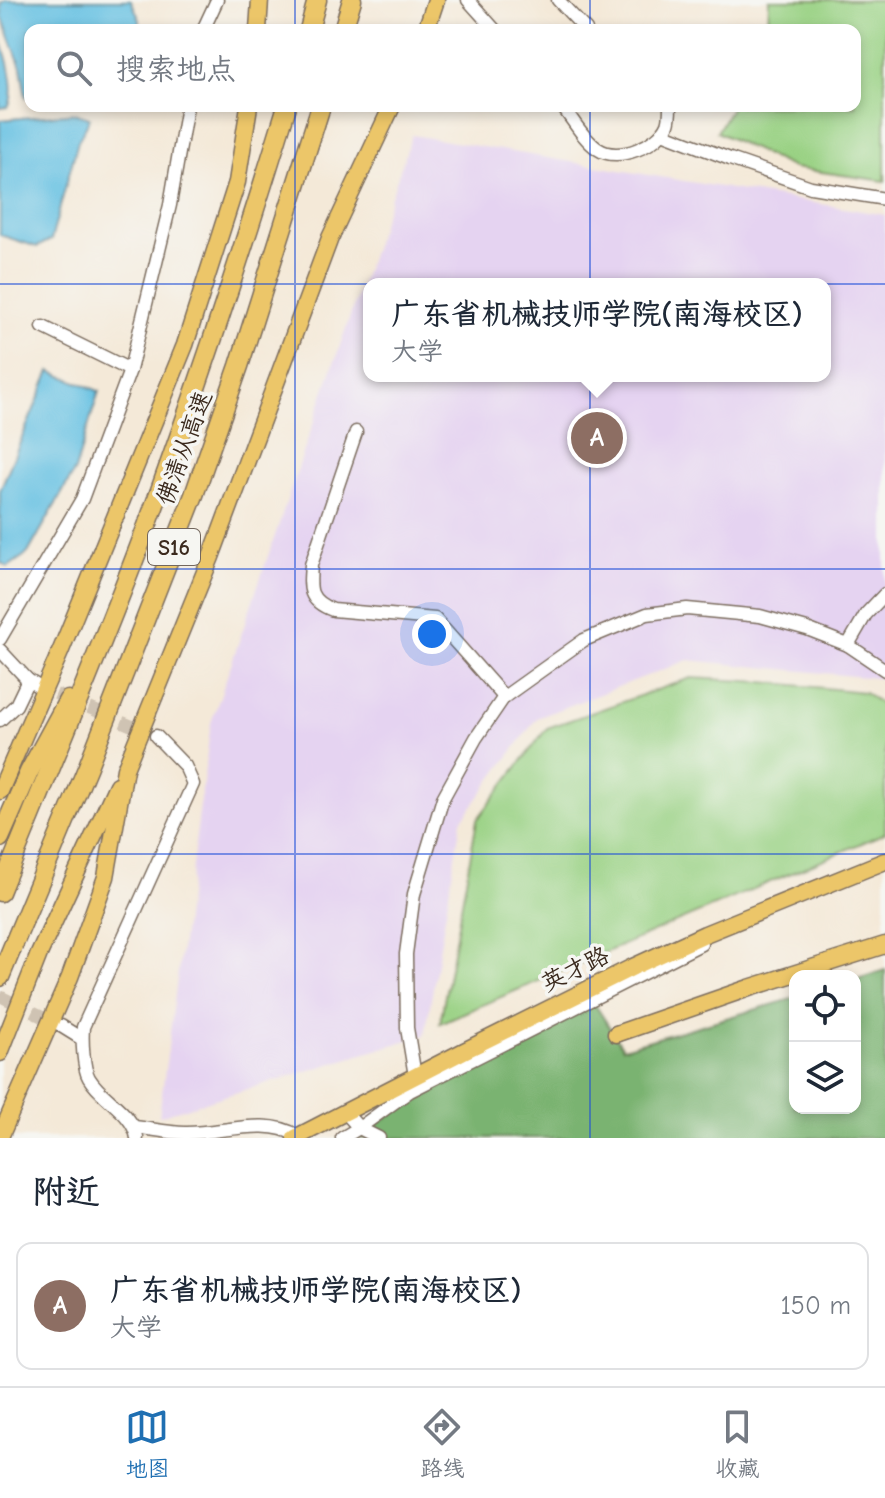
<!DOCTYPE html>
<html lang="zh">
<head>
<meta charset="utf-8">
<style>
  body { margin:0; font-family:"Comic Neue","LXGW WenKai TC",sans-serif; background:#f2f2f3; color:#1f2937 }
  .controls { position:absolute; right:24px; bottom:24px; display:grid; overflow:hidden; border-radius:16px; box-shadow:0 4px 12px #0003 }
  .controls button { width:72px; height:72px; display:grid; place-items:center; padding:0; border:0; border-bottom:2px solid #e0e1e3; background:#fff; color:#1f2937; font:40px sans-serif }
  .you { position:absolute; left:432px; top:634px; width:28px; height:28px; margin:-20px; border:6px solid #fff; border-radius:50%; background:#1a73e8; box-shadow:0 0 0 12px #1a73e833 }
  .badge { display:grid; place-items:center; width:52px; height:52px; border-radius:50%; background:#1f6fb2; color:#fff; font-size:26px; font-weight:700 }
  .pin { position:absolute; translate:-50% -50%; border:4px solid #fff; box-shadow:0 2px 8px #0006 }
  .popup { position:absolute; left:363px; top:278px; width:468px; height:104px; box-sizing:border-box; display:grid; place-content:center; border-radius:16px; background:#fff; filter:drop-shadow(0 2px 6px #0005); font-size:26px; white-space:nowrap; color:#747a83 }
  .popup b { font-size:30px; color:#1f2937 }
  .popup::after { content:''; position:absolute; left:50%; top:100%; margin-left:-16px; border:16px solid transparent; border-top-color:#fff }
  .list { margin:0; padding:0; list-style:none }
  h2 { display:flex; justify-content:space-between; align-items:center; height:104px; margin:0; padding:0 32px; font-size:34px }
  h2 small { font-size:26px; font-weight:400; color:#747a83 }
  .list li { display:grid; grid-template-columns:52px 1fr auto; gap:24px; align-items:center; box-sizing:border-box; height:128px; margin:0 16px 16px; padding:0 16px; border:2px solid #e0e1e3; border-radius:16px }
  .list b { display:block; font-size:30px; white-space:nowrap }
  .list p { margin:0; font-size:26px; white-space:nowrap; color:#747a83 }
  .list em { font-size:26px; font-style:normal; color:#747a83 }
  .icon { flex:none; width:44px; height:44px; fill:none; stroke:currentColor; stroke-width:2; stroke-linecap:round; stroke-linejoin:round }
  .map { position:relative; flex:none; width:885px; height:1138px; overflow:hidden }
  .search { position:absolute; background:#fff; box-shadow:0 4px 12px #0003; left:24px; right:24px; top:24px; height:88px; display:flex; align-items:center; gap:20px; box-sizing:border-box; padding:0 28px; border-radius:16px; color:#747a83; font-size:30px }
  .sheet { height:248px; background:#fff }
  nav { display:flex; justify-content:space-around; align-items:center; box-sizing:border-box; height:112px; border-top:2px solid #e0e1e3; background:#fff; font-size:22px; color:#747a83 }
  nav a { display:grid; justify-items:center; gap:4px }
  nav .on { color:#1f6fb2 }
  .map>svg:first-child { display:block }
  .built { fill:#e5d3f1; fill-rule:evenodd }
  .green { fill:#99d183; stroke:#6a7e50; stroke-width:2 }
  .forest { fill:#7ab371; stroke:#5a6e48; stroke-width:2 }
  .water { fill:#64c0e2; stroke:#507580; stroke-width:2 }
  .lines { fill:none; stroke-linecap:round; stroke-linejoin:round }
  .minor-tunnel { stroke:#cfc3b3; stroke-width:12; stroke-dasharray:12 6; stroke-linecap:butt }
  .minor-casing { stroke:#7c6d5f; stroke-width:15 }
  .major-casing { stroke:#7c6d5f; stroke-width:19 }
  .highway-casing { stroke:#7c6d5f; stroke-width:21 }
  .minor { stroke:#fff; stroke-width:12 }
  .major { stroke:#ecc669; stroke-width:16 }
  .highway { stroke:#ecc669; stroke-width:18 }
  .grid { fill:none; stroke:#1d4ed8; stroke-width:2; stroke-opacity:0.55 }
  .labels { text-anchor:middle; stroke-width:7; stroke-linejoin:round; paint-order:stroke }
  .shield { fill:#f6f6f2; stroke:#73675e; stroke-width:2 }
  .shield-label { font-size:22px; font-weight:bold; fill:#3b2a1e }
  .street-label { font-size:24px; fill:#3b2a1e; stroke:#f6f6f2 }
</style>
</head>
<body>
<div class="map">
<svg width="885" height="1138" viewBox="0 0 885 1138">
  <rect width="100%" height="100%" fill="#f6f6f2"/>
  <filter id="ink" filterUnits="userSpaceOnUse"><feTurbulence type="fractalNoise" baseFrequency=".0125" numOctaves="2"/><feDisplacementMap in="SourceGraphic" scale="16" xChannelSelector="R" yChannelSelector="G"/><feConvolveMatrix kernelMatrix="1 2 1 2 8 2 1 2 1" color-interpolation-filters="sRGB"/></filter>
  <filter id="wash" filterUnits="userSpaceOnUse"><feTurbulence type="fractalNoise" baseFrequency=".006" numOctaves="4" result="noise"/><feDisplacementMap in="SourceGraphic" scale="32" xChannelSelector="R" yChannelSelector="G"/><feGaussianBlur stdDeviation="1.8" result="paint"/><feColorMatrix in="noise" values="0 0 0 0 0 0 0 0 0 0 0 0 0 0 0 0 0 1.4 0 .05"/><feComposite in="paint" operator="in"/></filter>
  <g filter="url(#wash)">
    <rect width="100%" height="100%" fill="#f4e9d8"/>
    <path class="built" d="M412 135 885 215V679L688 660 537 718 461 821 425 1035 159 1116 211 723ZM369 284H825V376H369Z"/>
    <g class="green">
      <polygon points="769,0 885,0 885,181 793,168 717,132 732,106 855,106 855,30 768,30"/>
      <polygon points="691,678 763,682 864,692 885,707 885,833 440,1023 477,820 547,728"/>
    </g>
    <polygon class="forest" points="885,970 885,1138 358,1138 423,1091 594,1003 623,1048 795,998 795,1108 855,1108 855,980"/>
    <g class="water">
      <polygon points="6,0 131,0 140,20 140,30 30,30 30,97 26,97 21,67 2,16 1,3"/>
      <path d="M0 38C7 55 17 91 8 107L0 108Z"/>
      <polygon points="74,113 90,118 78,141 51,240 37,247 0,235 0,120"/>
      <polygon points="50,371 99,391 75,470 28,553 8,567 0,562 0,490"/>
    </g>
  </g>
  <g filter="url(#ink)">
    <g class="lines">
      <g class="minor-tunnel">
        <polyline points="39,687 156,736"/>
        <polyline points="0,996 58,1025"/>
      </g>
      <defs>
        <g id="minor">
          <polyline points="468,0 495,30"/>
          <polyline points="558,0 586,30"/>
          <polyline points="203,30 217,0"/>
          <path d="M562 106C573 120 584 140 598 149 618 163 659 145 668 124 670 119 670 112 670 106"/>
          <polyline points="662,133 730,159 811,187 885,199"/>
          <polyline points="43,327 130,370"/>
          <path d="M356 432 311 565C309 589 308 601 333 610L435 619 504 697"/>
          <polyline points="0,639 82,499 130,370 170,205 187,106"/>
          <polyline points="848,645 866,614 885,594"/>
          <polyline points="0,650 28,680 39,687"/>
          <polyline points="0,720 16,705 28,680"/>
          <polyline points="61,1026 82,1039"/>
          <polyline points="415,1076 407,1028 406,954 414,894 443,798 476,738 504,697 584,640 647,614 687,609 760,616 807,629 848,645 885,670"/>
          <polyline points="345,1112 359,1128 379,1138"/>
          <path d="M135 1127C152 1129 169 1133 185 1133 219 1134 269 1116 297 1136"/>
          <path d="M137 1138C133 1112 102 1100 89 1078 83 1068 82 1040 83 1027L193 784 185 766 156 736"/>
          <polyline points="342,1138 359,1128 410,1091 701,944"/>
        </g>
        <g id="major">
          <polyline points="258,30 260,0"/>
          <polyline points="426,30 436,0"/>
          <polyline points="0,791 61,650 185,345 237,182 249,106"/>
          <polyline points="616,1034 749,988 885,945"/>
          <polyline points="0,1053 39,954 117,785"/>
          <polyline points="0,1137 70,977 106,877 125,769 211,557 330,238 392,106"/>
          <polyline points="295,1138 464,1051 633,967 705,934 885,861"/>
        </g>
        <g id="highway">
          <polyline points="309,30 317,0"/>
          <polyline points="343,30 352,0"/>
          <polyline points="0,838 29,772 68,700"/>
          <path d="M0 892C49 770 101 649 147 526 198 387 244 247 287 106"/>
          <polyline points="0,977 88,766 194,495 239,366 321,106"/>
        </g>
      </defs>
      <use href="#minor" class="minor-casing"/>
      <use href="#major" class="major-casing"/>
      <use href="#highway" class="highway-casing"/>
      <use href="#minor" class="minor"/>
      <use href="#major" class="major"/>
      <use href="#highway" class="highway"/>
    </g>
  </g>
  <path class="grid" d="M295 0V30M590 0V30M295 106V1138M590 106V1138M0 284H885M0 569H885M0 854H885"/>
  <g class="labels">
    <rect class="shield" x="148" y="529" width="52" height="36" rx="6"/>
    <g class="shield-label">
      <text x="174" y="555">S16</text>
    </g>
    <g class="street-label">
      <text transform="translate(184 448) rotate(-70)" y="8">佛清从高速</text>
      <text transform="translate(575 969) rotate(-26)" y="8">英才路</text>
    </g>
  </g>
</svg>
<div class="controls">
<button><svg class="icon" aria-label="locate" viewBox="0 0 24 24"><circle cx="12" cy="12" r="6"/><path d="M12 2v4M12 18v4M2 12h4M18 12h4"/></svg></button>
<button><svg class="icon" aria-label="layers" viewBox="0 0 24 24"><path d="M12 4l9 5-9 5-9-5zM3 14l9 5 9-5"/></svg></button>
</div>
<div class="you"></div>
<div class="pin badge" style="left:597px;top:438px;background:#8d6e63">A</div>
<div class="popup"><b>广东省机械技师学院(南海校区)</b>大学</div>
<div class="search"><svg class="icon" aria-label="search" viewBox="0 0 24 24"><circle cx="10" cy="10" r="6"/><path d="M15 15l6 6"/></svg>搜索地点</div>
</div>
<section class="sheet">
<h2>附近<small></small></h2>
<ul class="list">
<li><span class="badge" style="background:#8d6e63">A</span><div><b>广东省机械技师学院(南海校区)</b><p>大学</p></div><em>150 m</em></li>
</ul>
</section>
<nav>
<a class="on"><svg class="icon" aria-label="map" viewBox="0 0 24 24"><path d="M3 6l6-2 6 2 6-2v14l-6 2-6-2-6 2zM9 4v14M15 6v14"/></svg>地图</a>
<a><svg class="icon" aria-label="directions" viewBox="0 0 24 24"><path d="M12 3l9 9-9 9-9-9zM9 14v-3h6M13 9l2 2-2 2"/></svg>路线</a>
<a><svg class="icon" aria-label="saved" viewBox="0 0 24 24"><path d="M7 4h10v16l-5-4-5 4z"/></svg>收藏</a>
</nav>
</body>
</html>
